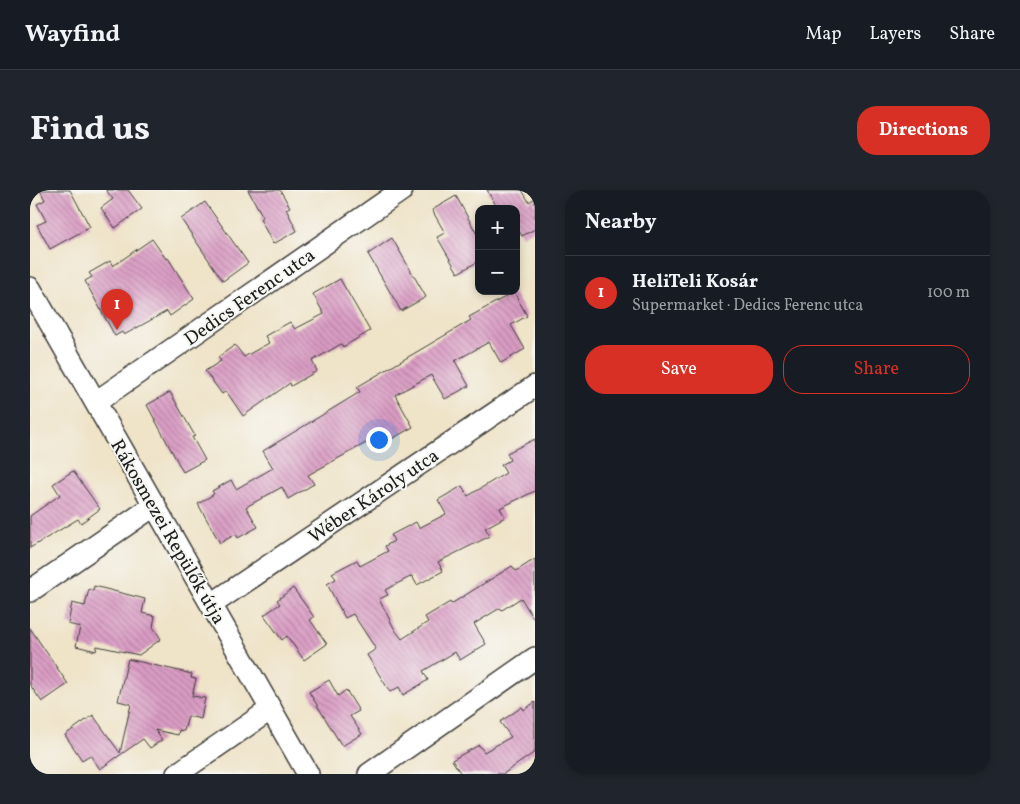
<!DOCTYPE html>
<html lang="en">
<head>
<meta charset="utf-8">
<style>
  body { margin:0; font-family:Vollkorn,serif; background:#20242c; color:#f1f3f6 }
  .controls { position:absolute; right:15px; top:15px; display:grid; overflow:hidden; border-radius:10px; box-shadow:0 2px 8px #0003 }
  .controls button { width:45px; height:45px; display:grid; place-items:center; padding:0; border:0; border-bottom:1px solid #363941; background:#171b24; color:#f1f3f6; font:25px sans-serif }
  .you { position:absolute; left:348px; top:249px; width:18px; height:18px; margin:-12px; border:4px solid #fff; border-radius:50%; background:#1a73e8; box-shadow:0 0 0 8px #1a73e833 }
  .badge { display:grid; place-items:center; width:32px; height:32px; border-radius:50%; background:#d93025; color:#fff; font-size:16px; font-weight:700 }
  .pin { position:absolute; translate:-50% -41px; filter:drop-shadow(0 1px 2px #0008) }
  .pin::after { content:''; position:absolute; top:26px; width:18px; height:15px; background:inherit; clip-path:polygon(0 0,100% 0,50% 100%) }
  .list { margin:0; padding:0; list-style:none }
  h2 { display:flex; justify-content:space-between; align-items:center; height:65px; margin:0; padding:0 20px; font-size:21px }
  h2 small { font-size:16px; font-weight:400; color:#9ea1a6 }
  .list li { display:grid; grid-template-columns:32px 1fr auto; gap:15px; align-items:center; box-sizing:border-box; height:75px; padding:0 20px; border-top:1px solid #363941 }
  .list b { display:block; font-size:19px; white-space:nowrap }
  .list p { margin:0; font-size:16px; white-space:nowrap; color:#9ea1a6 }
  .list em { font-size:16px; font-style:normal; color:#9ea1a6 }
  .actions { display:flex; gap:10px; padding:15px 20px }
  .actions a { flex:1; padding:11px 0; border:1px solid #d93025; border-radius:20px; text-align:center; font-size:18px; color:#d93025 }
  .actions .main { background:#d93025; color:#fff }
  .map { position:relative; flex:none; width:505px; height:584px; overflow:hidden; border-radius:20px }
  header { display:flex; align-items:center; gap:30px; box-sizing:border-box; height:70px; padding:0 25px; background:#171b24; border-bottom:1px solid #363941 }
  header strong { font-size:24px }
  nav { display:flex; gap:28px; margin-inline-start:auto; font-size:18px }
  .intro { display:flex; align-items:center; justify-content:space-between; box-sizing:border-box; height:120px; padding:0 30px }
  h1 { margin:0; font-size:35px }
  .button { padding:12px 22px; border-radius:20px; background:#d93025; color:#fff; font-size:18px; font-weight:700 }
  main { display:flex; gap:30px; padding:0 30px }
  aside { flex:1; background:#171b24; border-radius:20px; box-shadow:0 2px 8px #0003 }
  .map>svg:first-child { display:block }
  .building { fill:url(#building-back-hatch) }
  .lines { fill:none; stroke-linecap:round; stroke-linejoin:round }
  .minor-casing { stroke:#3c3a36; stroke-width:24 }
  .minor { stroke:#fff; stroke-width:21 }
  .labels { text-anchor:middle; stroke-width:4; stroke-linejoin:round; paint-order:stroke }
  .street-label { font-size:19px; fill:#1c1c1c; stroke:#f6f6f2 }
</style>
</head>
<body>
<header>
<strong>Wayfind</strong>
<nav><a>Map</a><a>Layers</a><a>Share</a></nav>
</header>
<div class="intro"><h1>Find us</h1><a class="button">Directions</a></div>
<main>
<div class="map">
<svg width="505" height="584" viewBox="0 0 505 584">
  <defs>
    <pattern id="building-back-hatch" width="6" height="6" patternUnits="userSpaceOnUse" patternTransform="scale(1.25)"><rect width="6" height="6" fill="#da9cc4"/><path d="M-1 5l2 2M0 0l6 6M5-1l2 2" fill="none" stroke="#b07e9e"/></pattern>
  </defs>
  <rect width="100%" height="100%" fill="#f6f6f2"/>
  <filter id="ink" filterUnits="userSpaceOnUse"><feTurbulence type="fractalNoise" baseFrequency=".02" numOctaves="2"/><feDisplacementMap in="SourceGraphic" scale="10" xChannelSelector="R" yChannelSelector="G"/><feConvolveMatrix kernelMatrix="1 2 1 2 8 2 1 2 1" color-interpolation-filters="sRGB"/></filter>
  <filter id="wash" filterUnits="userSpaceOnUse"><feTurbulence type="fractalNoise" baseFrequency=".0096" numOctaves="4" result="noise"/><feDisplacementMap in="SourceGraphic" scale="20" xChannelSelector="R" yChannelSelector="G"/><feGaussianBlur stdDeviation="1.12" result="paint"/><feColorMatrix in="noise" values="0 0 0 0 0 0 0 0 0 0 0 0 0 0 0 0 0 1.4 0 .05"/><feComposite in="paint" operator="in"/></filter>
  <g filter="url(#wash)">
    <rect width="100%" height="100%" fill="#efe3c8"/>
    <g id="blocks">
      <g class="building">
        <polygon points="10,0 40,0 60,37 20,59 7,35 16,31 7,14 15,10"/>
        <polygon points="76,0 98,0 112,19 85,38 71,18 83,9"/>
        <polygon points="218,0 250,0 260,17 256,19 267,41 243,54 230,29 233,27"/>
        <polygon points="457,0 492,0 499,12 505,8 505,39 492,46 486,36 486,19 468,19"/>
        <polygon points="426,6 449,48 449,71 428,83 407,47 415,43 402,20"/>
        <polygon points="175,12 218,73 193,91 151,29"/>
        <polygon points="362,48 396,107 371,121 338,64"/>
        <polygon points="122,49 136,69 138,68 164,109 140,126 137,121 94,145 92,142 85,146 55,91 62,87 59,83 80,71 83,76"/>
        <polygon points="310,89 340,141 313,157 311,154 282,171 287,181 261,196 260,193 213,226 196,201 192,204 175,181 191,171 188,167 205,155 214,167 239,153 235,146 260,132 265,139 294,124 283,104"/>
        <polygon points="484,102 497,126 481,135 495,159 471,173 459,152 425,171 439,196 415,209 401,185 365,205 383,237 358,251 354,243 278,285 284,294 258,309 252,297 216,317 228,337 208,348 206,344 190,353 168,314 184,304 182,301 201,290 206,299 243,278 233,261 330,202 327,197 441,130 439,127"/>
        <polygon points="140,202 165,246 162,247 175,270 153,282 117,215"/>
        <polygon points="505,249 505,301 470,318 475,327 455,338 460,346 408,372 413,381 387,395 382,386 355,400 358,405 349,409 365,440 372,449 398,432 395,427 420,412 421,414 482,376 486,381 505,369 505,431 491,408 472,420 470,418 444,434 456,454 430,470 425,462 393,481 398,490 373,505 369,497 360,502 337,465 346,459 323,424 315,428 297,394 306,389 302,383 327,370 330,376 358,361 355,356 364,351 361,345 386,332 389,338 416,324 408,310 432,296 438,306 476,283 471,275 480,270 477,263"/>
        <polygon points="43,281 70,319 51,333 48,329 0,358 0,326 30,305 23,294"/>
        <polygon points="64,396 115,409 112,423 125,426 123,437 131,449 109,465 67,456 66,461 46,456 50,437 38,434 42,413 55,416 59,399 63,401"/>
        <polygon points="263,398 284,427 280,430 297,454 274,470 257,446 252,450 234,425 250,414 247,410"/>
        <polygon points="0,438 38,494 12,512 0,495"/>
        <polygon points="98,469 162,484 161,488 166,489 162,506 175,508 171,529 158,526 154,541 149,540 148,545 125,540 132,550 120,558 113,549 70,579 60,565 52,570 35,545 63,525 90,563 101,514 88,511"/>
        <polygon points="299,490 308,506 316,500 329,521 320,526 332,544 312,556 279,502"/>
        <polygon points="505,512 505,562 473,584 431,584 422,570 449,555 454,562 481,547 470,532 492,517 494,520"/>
      </g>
    </g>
  </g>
  <g filter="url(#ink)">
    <use href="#blocks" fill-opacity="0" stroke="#3c3a36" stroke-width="1"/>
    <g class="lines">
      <defs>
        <g id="minor">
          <polyline points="0,98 278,584"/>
          <polyline points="66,212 372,0"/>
          <polyline points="0,401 125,315"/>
          <polyline points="182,414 505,196"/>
          <polyline points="147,584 241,519"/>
          <polyline points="339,584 505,468"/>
        </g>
      </defs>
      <use href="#minor" class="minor-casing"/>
      <use href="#minor" class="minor"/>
    </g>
  </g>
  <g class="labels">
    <g class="street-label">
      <text transform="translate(219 106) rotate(-35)" y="7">Dedics Ferenc utca</text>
      <text transform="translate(343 305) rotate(-34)" y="7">Wéber Károly utca</text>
      <text transform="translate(139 341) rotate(60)" y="7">Rákosmezei Repülők útja</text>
    </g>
  </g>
</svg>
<div class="controls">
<button>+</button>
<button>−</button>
</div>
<div class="you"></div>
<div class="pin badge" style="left:87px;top:140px">1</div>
</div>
<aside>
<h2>Nearby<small></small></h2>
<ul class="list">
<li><span class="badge">1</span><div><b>HeliTeli Kosár</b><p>Supermarket · Dedics Ferenc utca</p></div><em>100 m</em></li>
</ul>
<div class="actions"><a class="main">Save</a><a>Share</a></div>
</aside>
</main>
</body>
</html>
